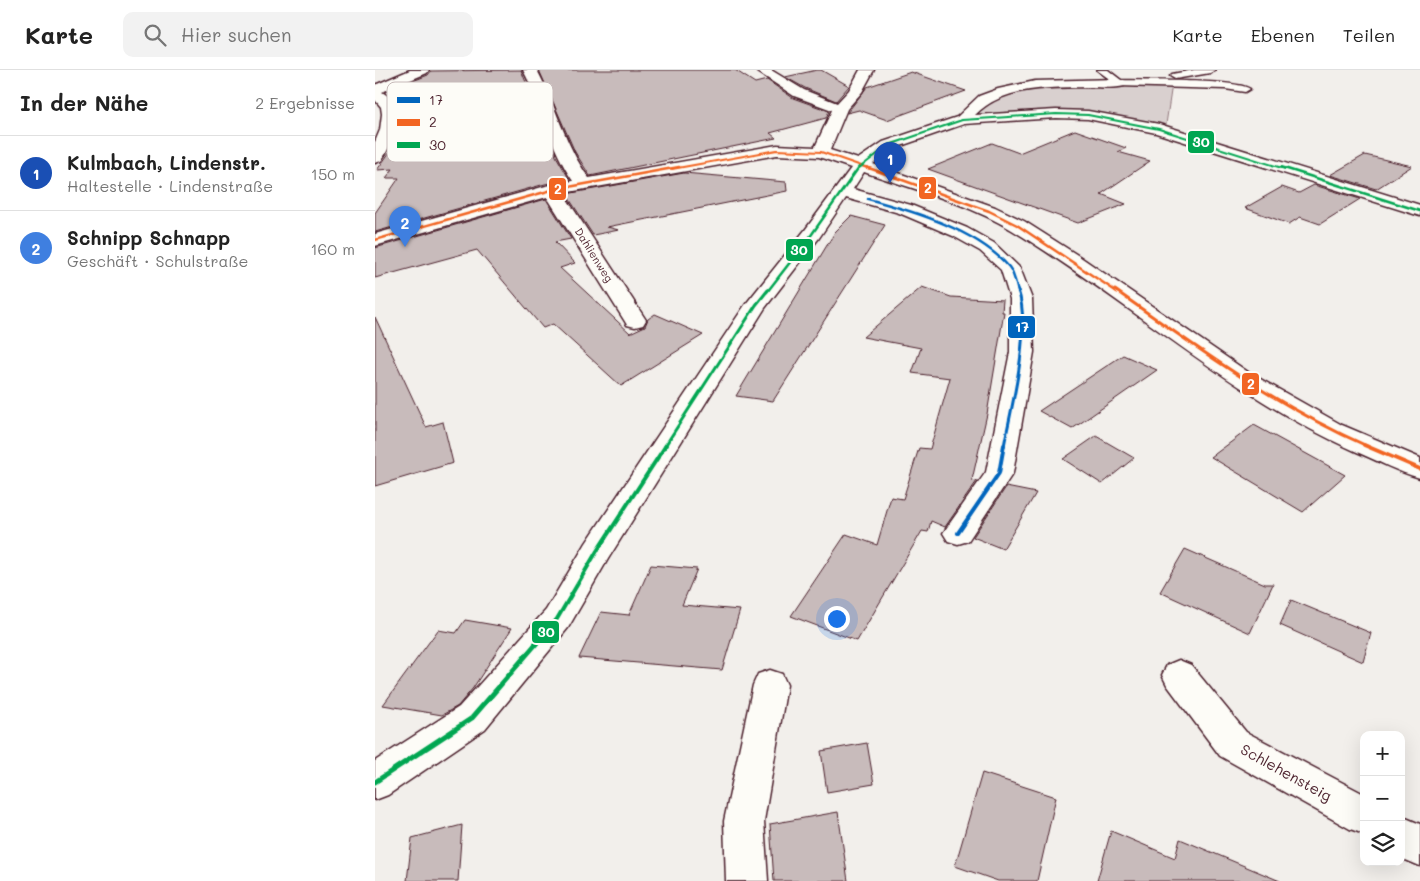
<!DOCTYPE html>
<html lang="de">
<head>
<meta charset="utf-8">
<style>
  body { margin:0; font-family:Mali,sans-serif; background:#f2f2f2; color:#222 }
  .controls { position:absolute; right:15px; bottom:15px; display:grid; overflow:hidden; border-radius:10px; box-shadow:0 5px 20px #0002 }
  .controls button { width:45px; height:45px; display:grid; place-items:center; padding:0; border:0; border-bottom:1px solid #e0e0e0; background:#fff; color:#222; font:25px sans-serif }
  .you { position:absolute; left:461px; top:548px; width:18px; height:18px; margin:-12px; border:4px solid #fff; border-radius:50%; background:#1a73e8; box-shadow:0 0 0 8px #1a73e833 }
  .badge { display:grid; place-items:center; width:32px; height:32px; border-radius:50%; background:#1f6fb2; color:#fff; font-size:16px; font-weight:700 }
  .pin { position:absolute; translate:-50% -41px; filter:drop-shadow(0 1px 2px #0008) }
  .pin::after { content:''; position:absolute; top:26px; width:18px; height:15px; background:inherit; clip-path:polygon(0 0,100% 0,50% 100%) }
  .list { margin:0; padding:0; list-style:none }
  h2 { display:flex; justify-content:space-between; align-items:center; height:65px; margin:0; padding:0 20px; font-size:21px }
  h2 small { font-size:16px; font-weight:400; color:#767676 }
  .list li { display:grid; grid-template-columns:32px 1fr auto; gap:15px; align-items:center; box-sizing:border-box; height:75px; padding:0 20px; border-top:1px solid #e0e0e0 }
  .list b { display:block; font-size:19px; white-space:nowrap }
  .list p { margin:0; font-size:16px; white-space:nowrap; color:#767676 }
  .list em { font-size:16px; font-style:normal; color:#767676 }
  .icon { flex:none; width:28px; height:28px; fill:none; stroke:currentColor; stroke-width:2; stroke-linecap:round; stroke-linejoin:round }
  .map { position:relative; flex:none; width:1045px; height:811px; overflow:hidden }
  header { display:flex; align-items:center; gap:30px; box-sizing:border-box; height:70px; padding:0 25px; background:#fff; border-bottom:1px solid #e0e0e0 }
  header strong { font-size:24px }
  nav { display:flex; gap:28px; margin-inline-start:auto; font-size:18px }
  .search { width:350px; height:45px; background:#f2f2f2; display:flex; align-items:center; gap:12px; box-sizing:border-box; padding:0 18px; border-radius:10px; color:#767676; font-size:19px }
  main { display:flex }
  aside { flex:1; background:#fff }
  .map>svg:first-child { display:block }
  .green { fill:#d9d0cf; stroke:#92787d }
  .building { fill:#c8bbbb; stroke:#4a1f2b }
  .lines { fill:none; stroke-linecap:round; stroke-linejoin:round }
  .service-casing { stroke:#4a1f2b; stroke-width:3 }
  .minor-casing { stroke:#4a1f2b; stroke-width:3 }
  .service { fill:#fdfcf7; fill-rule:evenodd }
  .minor { fill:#fdfcf7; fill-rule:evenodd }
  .bus-1-far2-casing { stroke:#fdfcf7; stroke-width:5 }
  .bus-1-far1-casing { stroke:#fdfcf7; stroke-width:6 }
  .bus-1-casing { stroke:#fdfcf7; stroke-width:8 }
  .bus-2-far3-casing { stroke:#fdfcf7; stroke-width:4 }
  .bus-2-far2-casing { stroke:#fdfcf7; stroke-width:5 }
  .bus-2-far1-casing { stroke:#fdfcf7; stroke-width:6 }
  .bus-2-casing { stroke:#fdfcf7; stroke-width:8 }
  .bus-3-far4-casing { stroke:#fdfcf7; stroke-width:4 }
  .bus-3-far3-casing { stroke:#fdfcf7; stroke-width:5 }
  .bus-3-far2-casing { stroke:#fdfcf7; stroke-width:6 }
  .bus-3-far1-casing { stroke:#fdfcf7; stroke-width:8 }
  .bus-3-casing { stroke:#fdfcf7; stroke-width:9 }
  .bus-1-far2 { stroke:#0065bd; stroke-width:2.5 }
  .bus-1-far1 { stroke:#0065bd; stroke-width:3 }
  .bus-1 { stroke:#0065bd; stroke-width:4 }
  .bus-2-far3 { stroke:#f26522; stroke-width:2 }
  .bus-2-far2 { stroke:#f26522; stroke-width:2.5 }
  .bus-2-far1 { stroke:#f26522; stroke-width:3 }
  .bus-2 { stroke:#f26522; stroke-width:4 }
  .bus-3-far4 { stroke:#00a651; stroke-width:2 }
  .bus-3-far3 { stroke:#00a651; stroke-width:2.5 }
  .bus-3-far2 { stroke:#00a651; stroke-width:3 }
  .bus-3-far1 { stroke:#00a651; stroke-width:4 }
  .bus-3 { stroke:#00a651; stroke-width:5 }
  .labels { text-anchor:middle; stroke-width:4; stroke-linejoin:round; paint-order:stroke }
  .far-street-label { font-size:11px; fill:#4a1f2b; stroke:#fdfcf7 }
  .near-street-label { font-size:15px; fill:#4a1f2b; stroke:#fdfcf7 }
  .key { fill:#fdfcf7; stroke:#c7baba; stroke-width:1 }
  .key-label { font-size:14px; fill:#4a1f2b }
  .line-badge { stroke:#fdfcf7; stroke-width:2 }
  .badge-label { font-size:14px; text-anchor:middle; font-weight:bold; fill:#fff }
</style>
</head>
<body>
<header>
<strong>Karte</strong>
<div class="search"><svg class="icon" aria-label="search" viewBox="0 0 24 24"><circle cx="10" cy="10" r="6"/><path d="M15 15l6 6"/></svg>Hier suchen</div>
<nav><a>Karte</a><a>Ebenen</a><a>Teilen</a></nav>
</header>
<main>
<aside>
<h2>In der Nähe<small>2 Ergebnisse</small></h2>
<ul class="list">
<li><span class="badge" style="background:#1a4fb4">1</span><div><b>Kulmbach, Lindenstr.</b><p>Haltestelle · Lindenstraße</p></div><em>150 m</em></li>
<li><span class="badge" style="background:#3f7fe0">2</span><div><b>Schnipp Schnapp</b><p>Geschäft · Schulstraße</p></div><em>160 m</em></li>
</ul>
</aside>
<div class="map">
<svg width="1045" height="811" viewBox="0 0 1045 811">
  <rect width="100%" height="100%" fill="#f2efeb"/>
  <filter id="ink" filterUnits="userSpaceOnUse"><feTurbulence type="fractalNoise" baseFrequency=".02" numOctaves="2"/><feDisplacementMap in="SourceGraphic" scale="10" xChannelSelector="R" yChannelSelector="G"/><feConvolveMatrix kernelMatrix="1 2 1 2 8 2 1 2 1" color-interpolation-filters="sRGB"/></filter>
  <g filter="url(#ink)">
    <polygon class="green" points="797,14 790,61 713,45 587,50 613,27 664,16"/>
    <g class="building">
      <polygon points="146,0 181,86 195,110 170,114 0,162 0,143 24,108 11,108 18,99 2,100 27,65 23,17 53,5 56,1"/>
      <polygon points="164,0 360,0 380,13 392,10 418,28 454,41 451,48 395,63 401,68 215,106 200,82"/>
      <polygon points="442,0 446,0 474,16 461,31 430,18 410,7"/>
      <polygon points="536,2 591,21 512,50 484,40 472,43 492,17"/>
      <polygon points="700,60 751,78 743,82 775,91 726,124 751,134 703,153 553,99 617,73 644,83"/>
      <polygon points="990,85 1037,96 1001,119 955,105"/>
      <polygon points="309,103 411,112 412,121 232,157 244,160 218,165 191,124"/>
      <polygon points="939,115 985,129 945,154 925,147 914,154 870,138 907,117 924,123"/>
      <polygon points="171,129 196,169 180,172 200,193 185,198 255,263 270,256 273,249 280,244 328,265 246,316 178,254 168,258 102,180 0,208 0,178"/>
      <polygon points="476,146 510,155 398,331 361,326 460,162"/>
      <polygon points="547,217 576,227 628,230 627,242 629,242 612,344 597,410 602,411 570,457 556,451 553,462 547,461 482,571 416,546 471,464 502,475 516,427 528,429 544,378 555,379 575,308 537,303 546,278 488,267"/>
      <polygon points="0,247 51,357 68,352 78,393 0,416"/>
      <polygon points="748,285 782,300 697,359 664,341"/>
      <polygon points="879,355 970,405 928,442 836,387"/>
      <polygon points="721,366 759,388 727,414 688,389"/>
      <polygon points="631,417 661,423 628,479 598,467"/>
      <polygon points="810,479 890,514 898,514 875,563 785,522"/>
      <polygon points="276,495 322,499 307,535 365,540 347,600 204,588 226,542 254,545"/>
      <polygon points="916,530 996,563 988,592 905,555"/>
      <polygon points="90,550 137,558 98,618 83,636 67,645 8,635 63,560 81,563"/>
      <polygon points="492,673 499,714 452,722 446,681"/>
      <polygon points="607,703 681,727 662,811 623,811 580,796"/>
      <polygon points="463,742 473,811 399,811 395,754"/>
      <polygon points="87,755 83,811 32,811 37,768"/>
      <polygon points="736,761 800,788 805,769 905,811 722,811"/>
    </g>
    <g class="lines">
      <defs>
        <g id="service">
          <path d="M722 0H733L746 10C768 11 863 9 875 19L870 22 850 19 744 16Z"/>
          <polygon points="819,0 840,0 835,3 800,9 795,6 797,4"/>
        </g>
        <g id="minor">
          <path d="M35 0H54L52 3 7 22C33 37 19 72 6 91L0 93V72L5 60 7 44 6 37 0 30V15Z"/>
          <path d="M148 0H162C181 35 190 76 214 108L402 75 440 77 457 40 419 26 380 0H396L429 20 462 33 474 20 485 0H499L487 22 472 39 455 80 483 89 508 72 582 47 604 26 623 19 660 11 744 9 751 13 749 16C738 19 725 17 714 17 676 18 629 15 600 45L681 40 713 41 784 54 1045 135V146L781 63 713 49 681 48 589 54 520 78 498 94 620 137 649 151 704 186 873 302 967 355 1045 388V408C1023 402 1003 391 982 382 856 326 754 231 637 160 592 133 538 119 489 102L478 119 536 135 592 158 619 173 645 198 657 229 659 282 638 403 593 471 583 474 573 471 568 463 611 402 635 282V229L626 200 605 181 578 166 524 143 471 128 444 168 390 238 233 489 193 558 110 659 13 725 0 730V691L84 637 171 540 211 473 370 235 430 160 476 98 444 87 402 85 188 123 271 250 268 255 260 257 252 255 249 250 172 127 0 176V164L171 116 198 111C175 78 167 36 148 0Z"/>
          <polygon points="804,590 816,595 871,662 989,724 989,764 975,759 845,686 792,615 787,605 792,595"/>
          <polygon points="395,600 407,604 412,615 389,751 393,811 351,811 349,751 378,615 383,604"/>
          <polygon points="1026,746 1045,754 1045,796 1026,788"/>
        </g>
      </defs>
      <use href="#service" class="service-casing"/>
      <use href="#minor" class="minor-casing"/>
      <use href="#service" class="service"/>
      <use href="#minor" class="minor"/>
      <defs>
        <path id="bus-1-far2" d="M493 129C538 141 602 160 634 197 639 203 641 214 643 222"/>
        <path id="bus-1-far1" d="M629 376C637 334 657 260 643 220"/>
        <polyline id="bus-1" points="583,463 624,403 629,375"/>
        <polyline id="bus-2-far3" points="297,99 402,80 446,82 495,99"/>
        <g id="bus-2-far2">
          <polyline points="491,97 614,141 642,155 742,222"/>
          <polyline points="0,170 177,120 304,97"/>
        </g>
        <path id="bus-2-far1" d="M740 220C821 277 901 336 992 376"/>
        <polyline id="bus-2" points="989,375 1045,399"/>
        <polyline id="bus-3-far4" points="483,99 514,75 587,50 681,44 713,45 784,59 910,99"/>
        <g id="bus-3-far3">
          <polyline points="906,97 1045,141"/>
          <polyline points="392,222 437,164 484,97"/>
        </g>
        <polyline id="bus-3-far2" points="290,376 381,235 393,220"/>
        <polyline id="bus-3-far1" points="165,569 182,549 222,481 291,375"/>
        <polyline id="bus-3" points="0,712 97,648 166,568"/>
      </defs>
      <use href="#bus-1-far2" class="bus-1-far2-casing"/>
      <use href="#bus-1-far1" class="bus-1-far1-casing"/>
      <use href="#bus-1" class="bus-1-casing"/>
      <use href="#bus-2-far3" class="bus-2-far3-casing"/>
      <use href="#bus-2-far2" class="bus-2-far2-casing"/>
      <use href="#bus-2-far1" class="bus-2-far1-casing"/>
      <use href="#bus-2" class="bus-2-casing"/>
      <use href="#bus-3-far4" class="bus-3-far4-casing"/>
      <use href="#bus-3-far3" class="bus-3-far3-casing"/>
      <use href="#bus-3-far2" class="bus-3-far2-casing"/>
      <use href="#bus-3-far1" class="bus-3-far1-casing"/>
      <use href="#bus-3" class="bus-3-casing"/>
      <use href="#bus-1-far2" class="bus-1-far2"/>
      <use href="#bus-1-far1" class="bus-1-far1"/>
      <use href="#bus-1" class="bus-1"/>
      <use href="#bus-2-far3" class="bus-2-far3"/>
      <use href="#bus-2-far2" class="bus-2-far2"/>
      <use href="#bus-2-far1" class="bus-2-far1"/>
      <use href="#bus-2" class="bus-2"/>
      <use href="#bus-3-far4" class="bus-3-far4"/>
      <use href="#bus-3-far3" class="bus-3-far3"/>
      <use href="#bus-3-far2" class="bus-3-far2"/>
      <use href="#bus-3-far1" class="bus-3-far1"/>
      <use href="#bus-3" class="bus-3"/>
    </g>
  </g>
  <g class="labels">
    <g class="far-street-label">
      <text transform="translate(219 185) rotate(58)" y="4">Dahlienweg</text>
    </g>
    <g class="near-street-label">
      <text transform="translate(911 703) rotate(29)" y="5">Schlehensteig</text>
    </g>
  </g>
  <rect x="12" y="12" width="166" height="80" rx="8" class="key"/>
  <rect x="22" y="27" width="23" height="6" fill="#0065bd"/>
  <rect x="22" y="49" width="23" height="7" fill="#f26522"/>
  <rect x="22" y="72" width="23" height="6" fill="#00a651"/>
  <g class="key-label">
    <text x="54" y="35">17</text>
    <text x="54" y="57">2</text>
    <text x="54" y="80">30</text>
  </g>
  <g class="line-badge">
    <rect x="812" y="60" width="28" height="24" rx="5" fill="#00a651"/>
    <rect x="543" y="106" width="19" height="24" rx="5" fill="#f26522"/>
    <rect x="173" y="107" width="19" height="24" rx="5" fill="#f26522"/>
    <rect x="410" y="168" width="29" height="24" rx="5" fill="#00a651"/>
    <rect x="632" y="245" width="29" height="24" rx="5" fill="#0065bd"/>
    <rect x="866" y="302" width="19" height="24" rx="5" fill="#f26522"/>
    <rect x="156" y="550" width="29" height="24" rx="5" fill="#00a651"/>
  </g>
  <g class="badge-label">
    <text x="826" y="77">30</text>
    <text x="553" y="123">2</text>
    <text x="183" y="124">2</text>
    <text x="424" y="185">30</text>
    <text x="647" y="262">17</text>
    <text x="876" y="319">2</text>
    <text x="171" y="567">30</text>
  </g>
</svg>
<div class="controls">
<button>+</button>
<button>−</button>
<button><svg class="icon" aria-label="layers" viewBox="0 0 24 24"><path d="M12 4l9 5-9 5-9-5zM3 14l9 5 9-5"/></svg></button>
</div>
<div class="you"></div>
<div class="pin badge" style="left:515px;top:113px;background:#1a4fb4">1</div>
<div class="pin badge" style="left:30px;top:177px;background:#3f7fe0">2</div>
</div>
</main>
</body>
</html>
